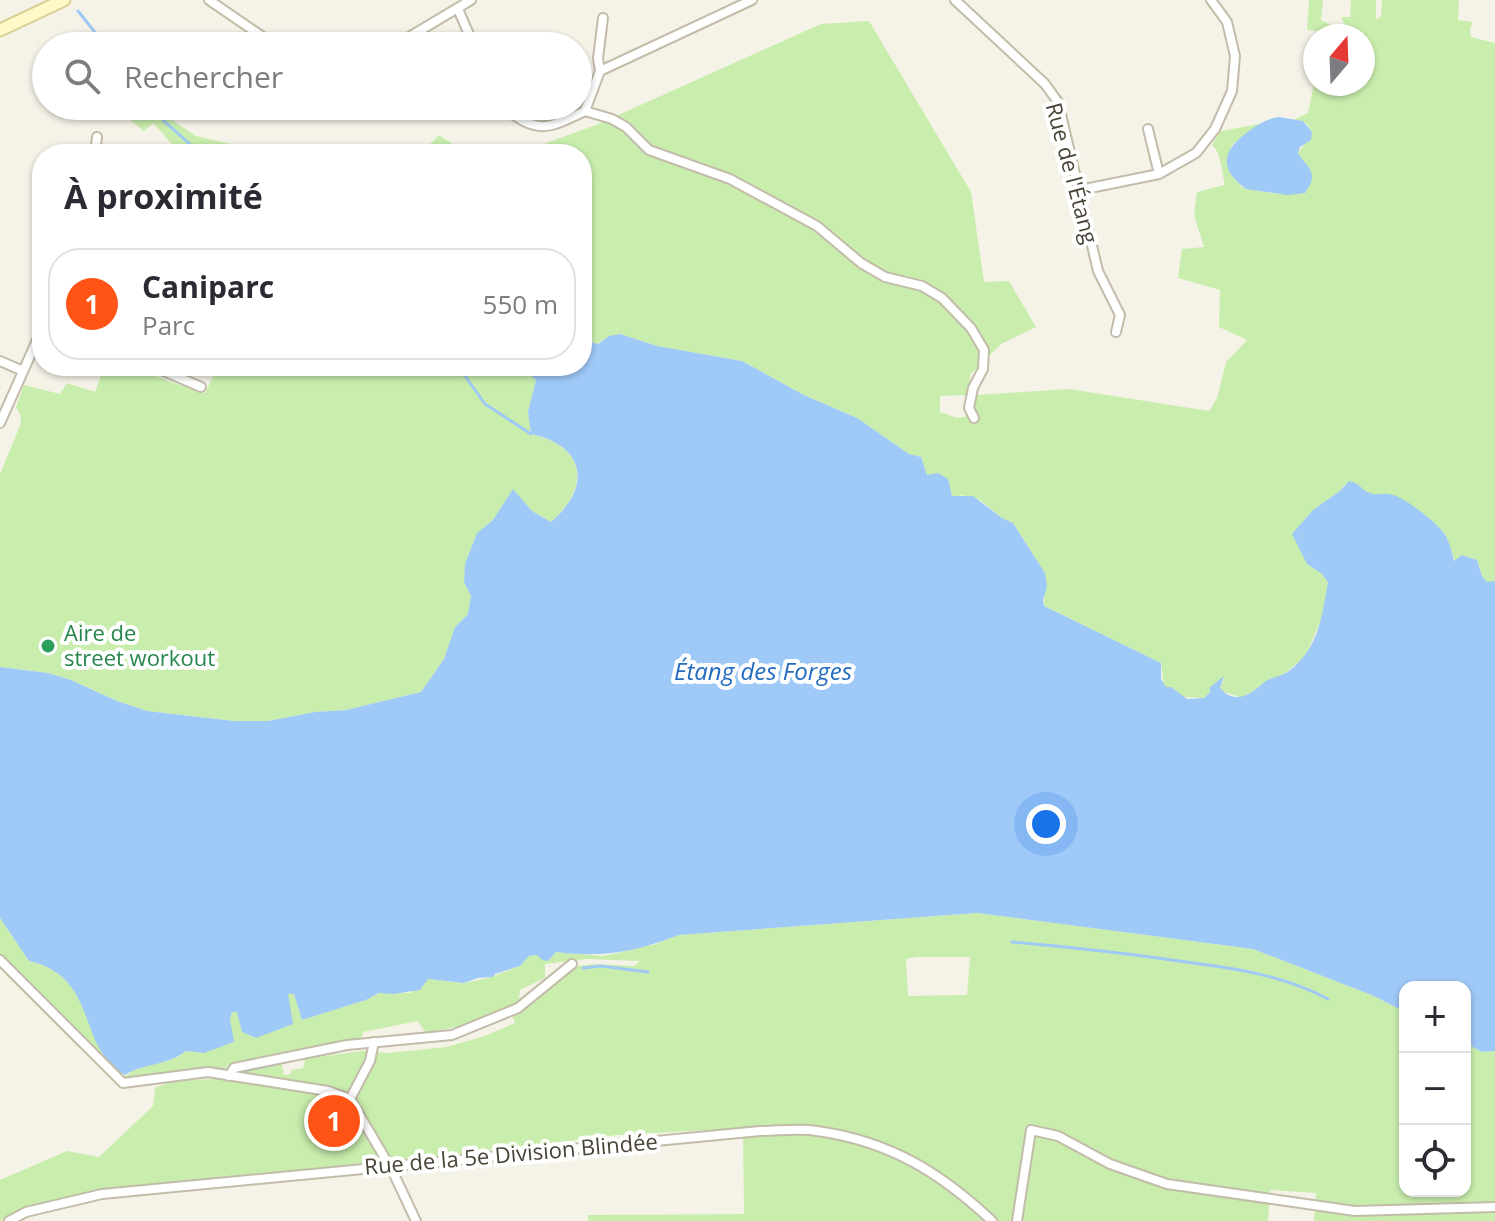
<!DOCTYPE html>
<html lang="fr">
<head>
<meta charset="utf-8">
<style>
  body { margin:0; font-family:"Open Sans",sans-serif; background:#f2f2f3; color:#2b2b33 }
  .controls { position:absolute; right:24px; bottom:24px; display:grid; overflow:hidden; border-radius:16px; box-shadow:0 2px 6px #0004 }
  .controls button { width:72px; height:72px; display:grid; place-items:center; padding:0; border:0; border-bottom:2px solid #e1e1e2; background:#fff; color:#2b2b33; font:40px sans-serif }
  .compass { position:absolute; left:1303px; top:24px; width:72px; height:72px; border-radius:50%; background:#fff; box-shadow:0 2px 6px #0004; rotate:19deg }
  .you { position:absolute; left:1046px; top:824px; width:28px; height:28px; margin:-20px; border:6px solid #fff; border-radius:50%; background:#1a73e8; box-shadow:0 0 0 12px #1a73e833 }
  .badge { display:grid; place-items:center; width:52px; height:52px; border-radius:50%; background:#ff5415; color:#fff; font-size:26px; font-weight:700 }
  .pin { position:absolute; translate:-50% -50%; border:4px solid #fff; box-shadow:0 2px 8px #0006 }
  .list { margin:0; padding:0; list-style:none }
  h2 { display:flex; justify-content:space-between; align-items:center; height:104px; margin:0; padding:0 32px; font-size:34px }
  h2 small { font-size:26px; font-weight:400; color:#7c7c81 }
  .list li { display:grid; grid-template-columns:52px 1fr auto; gap:24px; align-items:center; box-sizing:border-box; height:112px; margin:0 16px 16px; padding:0 16px; border:2px solid #e1e1e2; border-radius:32px }
  .list b { display:block; font-size:30px; white-space:nowrap }
  .list p { margin:0; font-size:26px; white-space:nowrap; color:#7c7c81 }
  .list em { font-size:26px; font-style:normal; color:#7c7c81 }
  .icon { flex:none; width:44px; height:44px; fill:none; stroke:currentColor; stroke-width:2; stroke-linecap:round; stroke-linejoin:round }
  .map { position:relative; flex:none; width:1495px; height:1221px; overflow:hidden }
  .search { position:absolute; background:#fff; box-shadow:0 2px 6px #0004; left:32px; top:32px; width:560px; height:88px; display:flex; align-items:center; gap:20px; box-sizing:border-box; padding:0 28px; border-radius:44px; color:#7c7c81; font-size:30px }
  .panel { position:absolute; background:#fff; box-shadow:0 2px 6px #0004; left:32px; top:144px; width:560px; height:232px; border-radius:32px }
  .map>svg:first-child { display:block }
  .green { fill:#c9edad; fill-rule:evenodd }
  .water { fill:#9fc9f7 }
  .lines { fill:none; stroke-linecap:round; stroke-linejoin:round }
  .stream { stroke:#9fc9f7; stroke-width:3 }
  .minor-casing { stroke:#c2bca9; stroke-width:12 }
  .secondary-casing { stroke:#d9cf93; stroke-width:15 }
  .minor { stroke:#fff; stroke-width:8 }
  .secondary { stroke:#fff8c8; stroke-width:11 }
  .leisure-dot { fill:#2e9e5b; stroke:#fff; stroke-width:3 }
  .labels { text-anchor:middle; stroke-width:8; stroke-linejoin:round; paint-order:stroke }
  .street-label { font-size:22px; fill:#494436; stroke:#fff }
  .leisure-label { font-size:22px; fill:#27864d; stroke:#fff; text-anchor:start }
  .water-label { font-size:24px; font-style:italic; fill:#246cc0; stroke:#fff }
</style>
</head>
<body>
<div class="map">
<svg width="1495" height="1221" viewBox="0 0 1495 1221">
  <rect width="100%" height="100%" fill="#f5f3e8"/>
  <g class="green">
    <polygon points="1309,0 1323,0 1321,20 1339,29 1336,33 1307,30"/>
    <path d="M1351 0H1376V20L1381 16 1382 0H1459L1458 20 1473 22 1470 29 1471 37 1495 43V581L1487 583 1482 576 1477 560 1462 555 1455 561 1445 534 1421 512 1389 494 1375 495 1344 485 1340 491 1313 510 1307 564 1321 573 1328 582 1324 613 1305 657 1284 674 1260 685 1250 695 1243 698 1221 691 1220 688 1224 678 1204 698 1183 697 1171 687 1164 688 1161 663 1044 606 1045 573 1013 523 1002 518 980 500 961 495 955 498 952 496 948 479 927 476 921 457 909 454 857 418 804 395 742 361 657 346 620 334 602 340 598 344 582 340V154H516L596 125 821 24 869 21 971 192 984 282 1009 281 1036 327 1001 344 970 375 968 395 940 396V412L957 418 968 416 977 395 1069 389 1209 411 1217 398 1226 362 1247 340 1219 327 1220 290 1178 278 1182 249 1204 247 1194 215 1197 192 1225 185C1222 173 1221 152 1212 145L1221 131 1259 124 1231 146 1241 187C1265 191 1286 201 1309 186 1316 170 1304 165 1298 153L1312 134 1307 124 1295 119 1308 113 1315 79V84H1363V36H1343L1346 27 1341 17H1350Z"/>
    <polygon points="112,106 151,106 196,136 274,154 175,154 173,145 153,123 144,131"/>
    <polygon points="439,135 468,154 420,154"/>
    <path d="M96 366H134L168 381 205 393 218 366H520L536 380 528 412 531 434C586 447 591 486 551 522L532 511 513 490 493 520 477 533 465 564 464 582 471 596 468 614 455 627 444 659 421 692 346 710 315 712 268 721H234L147 711 117 701 71 680 48 673 0 667V474L20 426 21 416 16 407 24 385 60 394 67 383 95 392 103 370Z"/>
    <path d="M977 913 1253 949 1374 996 1405 1012V1191H1465V1043L1482 1052 1495 1051V1221H1314L1316 1193 1270 1190 1268 1221H588V1215L744 1214 743 1128 618 1135 388 1162 107 1190 37 1207 0 1221V1180L67 1151 99 1157 153 1106 155 1088 172 1081 213 1079 281 1061 284 1075 291 1074V1070L303 1068 306 1056 314 1054 318 1057 362 1051 388 1053 446 1047 485 1036 515 1023 512 1015 538 999 571 967 595 964 634 966 640 961 587 959 545 964V978L520 990 519 1001C490 1018 458 1029 425 1032L418 1021 363 1032 362 1038 228 1065 224 1070 210 1067 122 1079V1077C131 1075 131 1070 140 1067 159 1060 167 1066 186 1051L204 1053 230 1019 232 1012 288 994H294L302 1020 366 1000 379 993H410L428 979 464 983 488 978 520 966 529 956 555 952 604 956 656 944 679 935ZM917 957H970L967 995 908 996 906 959Z"/>
    <path d="M0 918 29 961C78 972 85 1012 102 1053L79 1048 5 974 7 972 0 965Z"/>
  </g>
  <g class="water">
    <path d="M1279 117 1303 121 1312 132 1311 140 1300 147 1298 153C1308 169 1320 172 1305 193L1288 195 1246 189C1221 171 1220 153 1245 134 1257 125 1265 119 1279 117Z"/>
    <path d="M620 334 657 346 742 361 804 395 857 418 909 454 921 457 927 475 938 473 948 479 952 496H973L1002 518 1013 523 1045 573 1047 587 1043 600 1044 606 1161 663V679L1166 687H1171L1187 699 1204 698 1211 691 1209 688 1224 676 1220 688C1234 704 1249 696 1262 684 1269 677 1281 677 1289 671 1319 648 1322 616 1328 582L1321 573 1307 564 1292 534 1313 510 1340 491 1349 481C1359 482 1361 490 1370 493 1377 496 1382 493 1389 494 1404 496 1439 524 1446 536 1450 544 1452 553 1454 561L1462 555 1477 560 1482 576 1487 582 1495 581V1051L1482 1052 1465 1043V987H1405V1012L1374 996 1253 949 977 913 679 935C635 952 603 958 556 952L548 961 542 960 537 955 529 956 520 966 495 974 493 977 478 978 464 983 428 979 420 990 393 994 379 993 366 1000 302 1020 294 994H288L293 1024 256 1038 242 1032 237 1012H232L230 1019 234 1042 204 1053 186 1051C167 1066 144 1063 125 1075 76 1049 100 977 29 961L0 918V667L48 673 71 680 117 701 147 711 234 721H268L315 712 346 710 421 692 444 659 455 627 468 614 471 596 464 582 465 564 477 533 493 520 513 489 532 511 551 522C592 487 586 446 531 434L528 412 536 380 520 366H582V340L598 344 609 336Z"/>
  </g>
  <g class="lines">
    <g class="stream">
      <polyline points="78,11 106,46"/>
      <polyline points="153,106 165,122 201,154"/>
      <polyline points="458,366 485,404 531,434"/>
      <path d="M1012 942C1068 947 1123 953 1179 961 1231 968 1281 974 1328 999"/>
      <polyline points="583,968 601,966 648,972"/>
      <polyline points="243,1071 276,1064"/>
    </g>
    <defs>
      <g id="minor">
        <polyline points="209,0 276,46"/>
        <polyline points="955,0 1045,84 1058,102 1098,271 1120,315 1116,332"/>
        <polyline points="458,9 474,46"/>
        <polyline points="394,46 471,0"/>
        <polyline points="600,71 598,58 603,18"/>
        <path d="M502 106C537 135 548 129 585 111L612 119 626 127 649 150 730 179 817 226 861 263 885 277 922 286 942 298 971 328 984 350 983 369 973 388 969 408 974 418"/>
        <polyline points="585,111 600,71 752,0"/>
        <polyline points="1148,129 1159,174"/>
        <polyline points="95,154 97,137"/>
        <polyline points="1080,190 1159,174 1196,153 1215,129 1232,91 1235,56 1227,22 1211,0"/>
        <polyline points="0,361 23,371"/>
        <polyline points="152,366 201,387"/>
        <polyline points="0,423 42,329"/>
        <polyline points="0,960 123,1083 208,1072 328,1091 350,1099 392,1170 416,1221"/>
        <polyline points="229,1076 234,1068 347,1045 452,1035 518,1008 572,964"/>
        <polyline points="350,1099 370,1061 374,1042"/>
        <path d="M9 1221 26 1212 102 1194 760 1131C779 1131 799 1128 817 1131 889 1141 940 1172 992 1221"/>
        <polyline points="1017,1221 1031,1130 1058,1136 1110,1164 1167,1184 1355,1211 1495,1207"/>
      </g>
      <polyline id="secondary" points="0,30 64,0"/>
    </defs>
    <use href="#minor" class="minor-casing"/>
    <use href="#secondary" class="secondary-casing"/>
    <use href="#minor" class="minor"/>
    <use href="#secondary" class="secondary"/>
  </g>
  <circle class="leisure-dot" cx="48" cy="646" r="8"/>
  <g class="labels">
    <g class="street-label">
      <text transform="translate(1072 173) rotate(75)" y="8">Rue de l'Étang</text>
      <text transform="translate(511 1154) rotate(-5)" y="8">Rue de la 5e Division Blindée</text>
    </g>
    <g class="leisure-label">
      <text x="64" y="641">Aire de<tspan x="64" dy="25">street workout</tspan></text>
    </g>
    <g class="water-label">
      <text x="763" y="680">Étang des Forges</text>
    </g>
  </g>
</svg>
<div class="controls">
<button>+</button>
<button>−</button>
<button><svg class="icon" aria-label="locate" viewBox="0 0 24 24"><circle cx="12" cy="12" r="6"/><path d="M12 2v4M12 18v4M2 12h4M18 12h4"/></svg></button>
</div>
<svg class="compass" viewBox="-18 -18 36 36"><path d="M0-13l5 13h-10z" fill="#e53935"/><path d="M0 13l5-13h-10z" fill="#7c7c81"/></svg>
<div class="you"></div>
<div class="pin badge" style="left:334px;top:1121px">1</div>
<div class="search"><svg class="icon" aria-label="search" viewBox="0 0 24 24"><circle cx="10" cy="10" r="6"/><path d="M15 15l6 6"/></svg>Rechercher</div>
<section class="panel">
<h2>À proximité<small></small></h2>
<ul class="list">
<li><span class="badge">1</span><div><b>Caniparc</b><p>Parc</p></div><em>550 m</em></li>
</ul>
</section>
</div>
</body>
</html>
